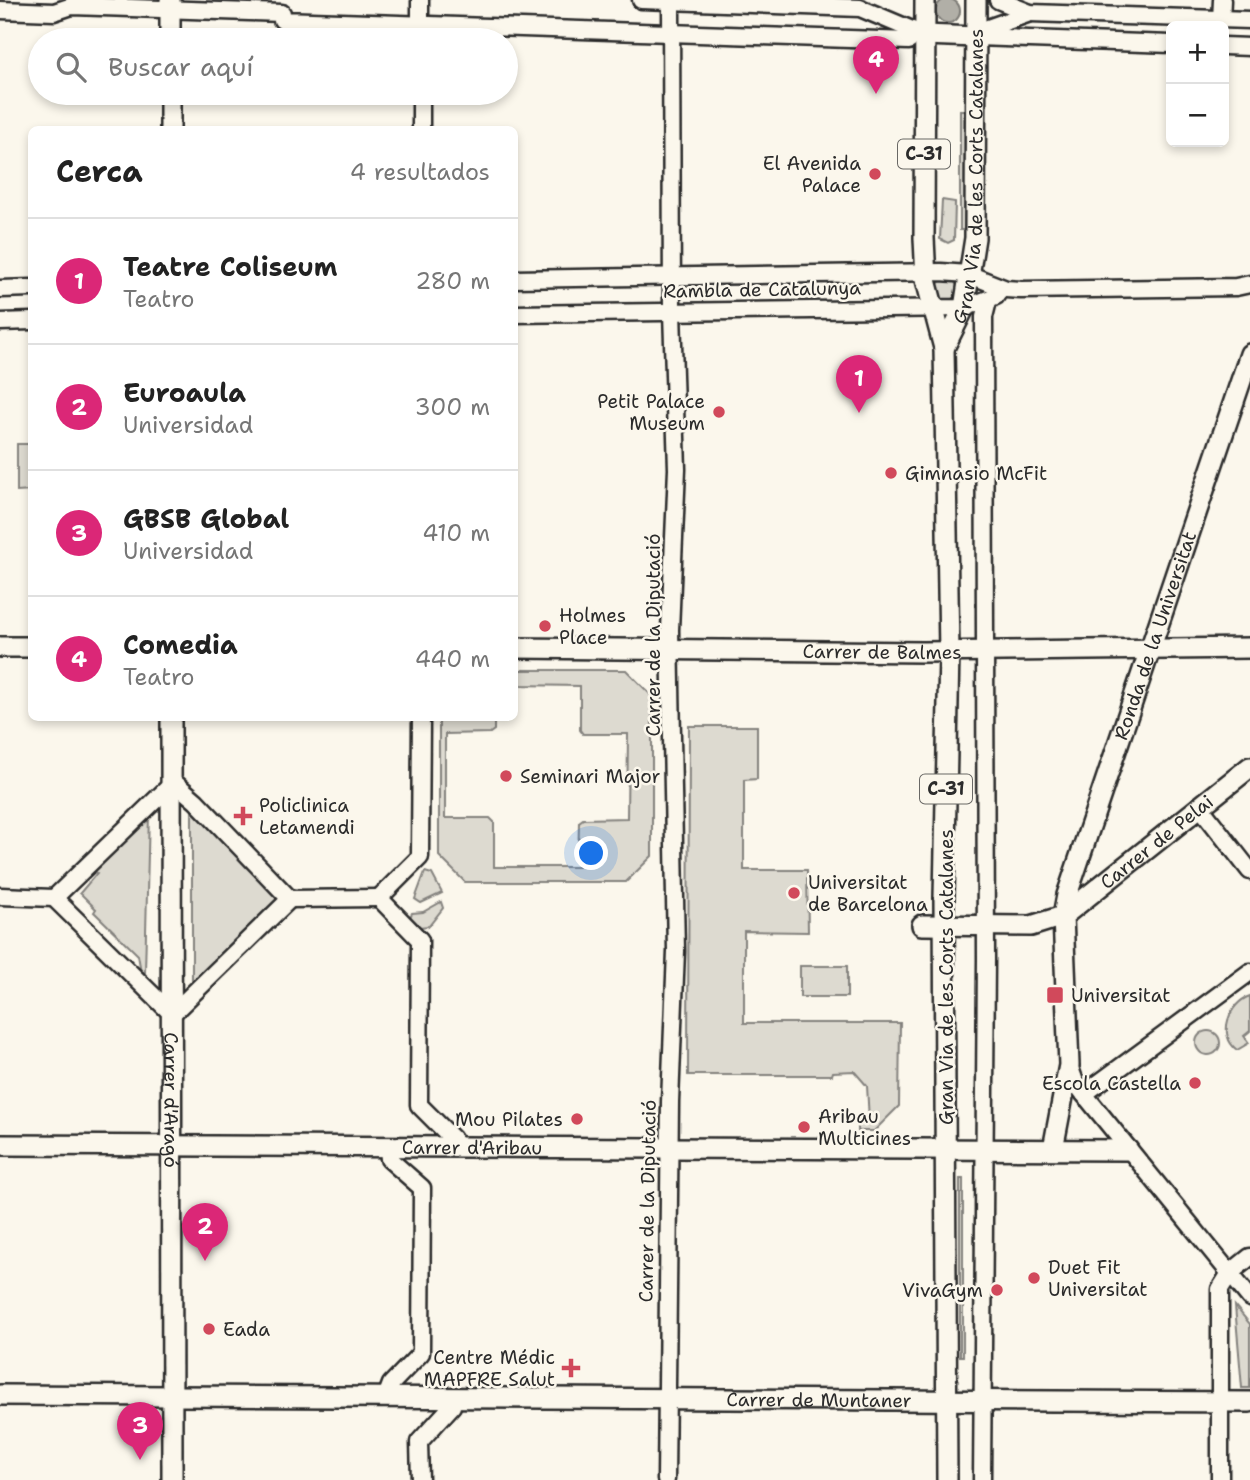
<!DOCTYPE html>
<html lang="es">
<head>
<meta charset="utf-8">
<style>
  body { margin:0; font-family:"Shantell Sans",sans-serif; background:#f2f2f2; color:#222 }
  .controls { position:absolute; right:21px; top:21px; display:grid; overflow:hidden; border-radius:10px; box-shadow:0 4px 10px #0003 }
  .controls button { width:63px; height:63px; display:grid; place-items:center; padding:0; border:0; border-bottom:2px solid #e0e0e0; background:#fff; color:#222; font:35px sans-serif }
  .you { position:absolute; left:592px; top:854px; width:24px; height:24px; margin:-18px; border:5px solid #fff; border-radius:50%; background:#1a73e8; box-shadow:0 0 0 10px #1a73e833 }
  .badge { display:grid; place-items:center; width:46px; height:46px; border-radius:50%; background:#db2777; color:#fff; font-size:23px; font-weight:700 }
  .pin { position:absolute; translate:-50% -58px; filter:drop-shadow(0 2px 4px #0008) }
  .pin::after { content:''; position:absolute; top:37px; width:24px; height:21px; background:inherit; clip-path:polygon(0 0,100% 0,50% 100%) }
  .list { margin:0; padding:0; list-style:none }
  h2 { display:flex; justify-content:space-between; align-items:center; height:91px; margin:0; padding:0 28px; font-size:30px }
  h2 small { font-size:23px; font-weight:400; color:#767676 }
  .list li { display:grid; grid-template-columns:46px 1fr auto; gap:21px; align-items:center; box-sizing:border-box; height:126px; padding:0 28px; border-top:2px solid #e0e0e0 }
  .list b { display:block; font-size:26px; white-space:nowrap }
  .list p { margin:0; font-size:23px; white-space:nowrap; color:#767676 }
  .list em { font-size:23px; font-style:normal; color:#767676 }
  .icon { flex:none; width:38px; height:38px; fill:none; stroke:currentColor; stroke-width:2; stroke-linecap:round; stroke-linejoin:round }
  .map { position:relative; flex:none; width:1250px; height:1480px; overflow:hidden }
  .search { position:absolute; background:#fff; box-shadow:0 4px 10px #0003; left:28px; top:28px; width:490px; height:77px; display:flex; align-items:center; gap:18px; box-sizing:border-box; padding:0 24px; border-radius:38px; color:#767676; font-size:26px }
  .panel { position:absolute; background:#fff; box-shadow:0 4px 10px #0003; left:28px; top:126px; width:490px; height:595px; border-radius:10px }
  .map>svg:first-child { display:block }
  .green { fill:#dddad0; stroke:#84827e; stroke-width:2 }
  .water { fill:#b1afa7; stroke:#7b7a75; stroke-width:2 }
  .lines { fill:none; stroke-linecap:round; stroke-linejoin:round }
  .minor-casing { stroke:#2b2b2b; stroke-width:21 }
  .major-casing { stroke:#2b2b2b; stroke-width:24 }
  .minor { stroke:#fbf7ec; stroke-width:16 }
  .major { stroke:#fbf7ec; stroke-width:19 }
  .poi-dot { fill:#d1495b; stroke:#fbf7ec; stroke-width:2.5 }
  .labels { text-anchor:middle; stroke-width:5; stroke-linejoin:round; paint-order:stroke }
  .shield { fill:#fbf7ec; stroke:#696865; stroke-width:2 }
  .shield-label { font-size:18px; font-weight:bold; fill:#2b2b2b }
  .poi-label { font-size:19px; fill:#2b2b2b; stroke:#fbf7ec; text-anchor:start }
  .street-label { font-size:19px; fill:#2b2b2b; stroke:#fbf7ec }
</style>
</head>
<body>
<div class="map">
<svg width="1250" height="1480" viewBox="0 0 1250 1480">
  <rect width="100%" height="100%" fill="#fbf7ec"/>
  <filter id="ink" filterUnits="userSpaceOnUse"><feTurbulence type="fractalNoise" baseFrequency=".0143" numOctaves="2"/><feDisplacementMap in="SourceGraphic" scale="14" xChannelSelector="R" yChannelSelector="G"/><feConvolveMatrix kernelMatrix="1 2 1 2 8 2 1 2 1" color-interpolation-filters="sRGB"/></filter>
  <g filter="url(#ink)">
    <g class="green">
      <rect x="960" y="110" width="5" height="120"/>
      <polygon points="942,200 955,202 954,240 948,243 940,239"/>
      <circle cx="947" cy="290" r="11"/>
      <polygon points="17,444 31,444 31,491 17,492"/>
      <polygon points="515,670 626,670 652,696 652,856 626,882 465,882 439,856 439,718 494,718 494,730 490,733 445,734 445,818 490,818 494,822 494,867 578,867 579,822 583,819 627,818 628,734 583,734 580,730 580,686 515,685"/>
      <polygon points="689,726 757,726 757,779 744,780 744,870 807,870 808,932 744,931 744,1023 900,1023 899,1106 874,1131 858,1131 858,1121 869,1120 867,1086 854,1071 833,1072 832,1075 688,1075"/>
      <polygon points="192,805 276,889 276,908 192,993"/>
      <polygon points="149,813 145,972 141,972 138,955 94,912 96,909 80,893 97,873 92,869"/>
      <polygon points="425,872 432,874 442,893 421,903 415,899"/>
      <polygon points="441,902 443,908 429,926 419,927 408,921 412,913 423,912"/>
      <rect x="800" y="966" width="47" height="31"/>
      <path d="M1250 996V1031L1244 1036 1249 1043 1237 1050C1217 1035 1229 1003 1250 996Z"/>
      <circle cx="1208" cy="1043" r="12"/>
      <rect x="960" y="1179" width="3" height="177"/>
      <polygon points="1235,1306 1250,1324 1250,1388 1242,1388"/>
    </g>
    <circle class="water" cx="948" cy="11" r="12"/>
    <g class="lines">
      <defs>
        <g id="minor">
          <polyline points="420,0 420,40"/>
          <polyline points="641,0 860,8 924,35"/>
          <polyline points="998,0 1030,13 1250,20"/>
          <polyline points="0,10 54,12 72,6 282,13 282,20 909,41"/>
          <polyline points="1221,20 1222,0"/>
          <polyline points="976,37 1171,44"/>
          <polyline points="976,37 985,29 1030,13"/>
          <polyline points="1224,46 1250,47"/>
          <polyline points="421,93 421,130"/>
          <polyline points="514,279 941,272 968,274 1006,289 1021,290 1236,287 1250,284"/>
          <polyline points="0,289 32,288"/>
          <polyline points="514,314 964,308 996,296"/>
          <polyline points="0,322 32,321"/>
          <polyline points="1200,807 1250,871"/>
          <polyline points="0,896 54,898"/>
          <polyline points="54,898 172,1014 290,899"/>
          <polyline points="54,898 174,782 196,801 290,899"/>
          <polyline points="379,898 420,940 419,1105 453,1139 453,1148"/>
          <polyline points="379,898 420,857 421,718"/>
          <polyline points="290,899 379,898"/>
          <polyline points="1069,1065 1075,1082 1084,1094 1250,1298"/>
          <polyline points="1084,1094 1250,972"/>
          <polyline points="386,1397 391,1384 421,1353 422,1188 389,1159 388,1149"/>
          <polyline points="420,1480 419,1442 452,1406 454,1397"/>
          <polyline points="666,1480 670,1102 676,951 670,630 677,469 672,312 671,0"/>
          <polyline points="982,1480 986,959 984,317 988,301"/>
          <polyline points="1220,1480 1220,1289 1230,1273 1250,1257"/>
        </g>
        <g id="major">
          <polyline points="170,0 170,40"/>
          <polyline points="925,0 924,238 926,280 944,348 949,652 944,898 947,1480"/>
          <polyline points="924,35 976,37"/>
          <polyline points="170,93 170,130"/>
          <path id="s1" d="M944 348 964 308 975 238 976 0"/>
          <polyline points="0,647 32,647"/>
          <path id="s2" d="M514 648 923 652 1250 648"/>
          <path id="s3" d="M171 718 172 1480"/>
          <path id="s4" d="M922 925 1031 926 1063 916 1250 767"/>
          <path id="s5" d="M0 1145 1128 1150"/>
          <path id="s6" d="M1053 1149 1069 1065 1063 916 1067 895 1250 354"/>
          <path id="s7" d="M0 1395 1250 1402"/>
        </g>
      </defs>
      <use href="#minor" class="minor-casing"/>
      <use href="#major" class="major-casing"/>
      <use href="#minor" class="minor"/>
      <use href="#major" class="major"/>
    </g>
  </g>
  <g class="poi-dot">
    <circle cx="875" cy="174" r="7"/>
    <circle cx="719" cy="412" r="7"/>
    <circle cx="891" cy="473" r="7"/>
    <circle cx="545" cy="626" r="7"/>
    <circle cx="506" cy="776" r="7"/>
    <path d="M239.5 805.5h7v7h7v7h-7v7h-7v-7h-7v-7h7z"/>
    <circle cx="794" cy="893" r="7"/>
    <rect x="1046" y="986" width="18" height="18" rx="3.5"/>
    <circle cx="1195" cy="1083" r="7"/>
    <circle cx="577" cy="1119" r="7"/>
    <circle cx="804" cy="1127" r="7"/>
    <circle cx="1034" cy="1278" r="7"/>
    <circle cx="997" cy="1290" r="7"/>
    <circle cx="209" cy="1329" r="7"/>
    <path d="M567.5 1357.5h7v7h7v7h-7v7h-7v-7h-7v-7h7z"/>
  </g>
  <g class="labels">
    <g class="shield">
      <rect x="898" y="139.5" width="52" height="29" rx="5"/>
      <rect x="920" y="774.5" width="52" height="29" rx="5"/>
    </g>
    <g class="shield-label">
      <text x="924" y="160">C-31</text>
      <text x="946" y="795">C-31</text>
    </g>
    <g class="poi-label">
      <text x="861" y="170" text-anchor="end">El Avenida<tspan x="861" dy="22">Palace</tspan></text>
      <text x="705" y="408" text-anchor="end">Petit Palace<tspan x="705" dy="22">Museum</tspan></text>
      <text x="905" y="480">Gimnasio McFit</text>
      <text x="559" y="622">Holmes<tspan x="559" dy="22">Place</tspan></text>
      <text x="520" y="783">Seminari Major</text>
      <text x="259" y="812">Policlinica<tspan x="259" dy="22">Letamendi</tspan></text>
      <text x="808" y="889">Universitat<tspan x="808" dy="22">de Barcelona</tspan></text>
      <text x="1071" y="1002">Universitat</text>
      <text x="1181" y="1090" text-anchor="end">Escola Castella</text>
      <text x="818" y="1123">Aribau<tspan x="818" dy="22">Multicines</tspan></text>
      <text x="563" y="1126" text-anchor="end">Mou Pilates</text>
      <text x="1048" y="1274">Duet Fit<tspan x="1048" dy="22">Universitat</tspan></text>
      <text x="983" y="1297" text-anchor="end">VivaGym</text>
      <text x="223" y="1336">Eada</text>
      <text x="555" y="1364" text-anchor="end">Centre Médic<tspan x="555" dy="22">MAPFRE Salut</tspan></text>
    </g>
    <g class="street-label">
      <text dy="7" stroke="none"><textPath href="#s1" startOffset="177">Gran Via de les Corts Catalanes</textPath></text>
      <text transform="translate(762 289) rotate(-1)" y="7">Rambla de Catalunya</text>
      <text transform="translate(653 635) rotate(-90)" y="7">Carrer de la Diputació</text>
      <text dy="7" stroke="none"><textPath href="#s6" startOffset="530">Ronda de la Universitat</textPath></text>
      <text dy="7" stroke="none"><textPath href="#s2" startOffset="368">Carrer de Balmes</textPath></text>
      <text dy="7" stroke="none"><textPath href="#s4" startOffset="262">Carrer de Pelai</textPath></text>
      <text transform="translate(946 977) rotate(-90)" y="7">Gran Via de les Corts Catalanes</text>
      <text dy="7" stroke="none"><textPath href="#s3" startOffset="382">Carrer d'Aragó</textPath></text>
      <text dy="7" stroke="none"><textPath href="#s5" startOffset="472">Carrer d'Aribau</textPath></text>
      <text transform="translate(647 1201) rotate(-89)" y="7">Carrer de la Diputació</text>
      <text dy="7" stroke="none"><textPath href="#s7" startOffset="819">Carrer de Muntaner</textPath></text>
    </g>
  </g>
</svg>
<div class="controls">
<button>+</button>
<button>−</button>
</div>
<div class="you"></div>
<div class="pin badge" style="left:859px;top:413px">1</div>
<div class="pin badge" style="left:205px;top:1261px">2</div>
<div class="pin badge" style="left:140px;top:1460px">3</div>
<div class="pin badge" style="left:876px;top:94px">4</div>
<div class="search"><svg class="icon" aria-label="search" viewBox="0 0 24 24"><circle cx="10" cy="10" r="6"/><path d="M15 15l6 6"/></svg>Buscar aquí</div>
<section class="panel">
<h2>Cerca<small>4 resultados</small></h2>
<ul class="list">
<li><span class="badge">1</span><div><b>Teatre Coliseum</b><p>Teatro</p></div><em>280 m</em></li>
<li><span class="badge">2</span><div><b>Euroaula</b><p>Universidad</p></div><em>300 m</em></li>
<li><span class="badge">3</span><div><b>GBSB Global</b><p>Universidad</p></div><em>410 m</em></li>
<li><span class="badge">4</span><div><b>Comedia</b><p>Teatro</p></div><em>440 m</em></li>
</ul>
</section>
</div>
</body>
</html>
